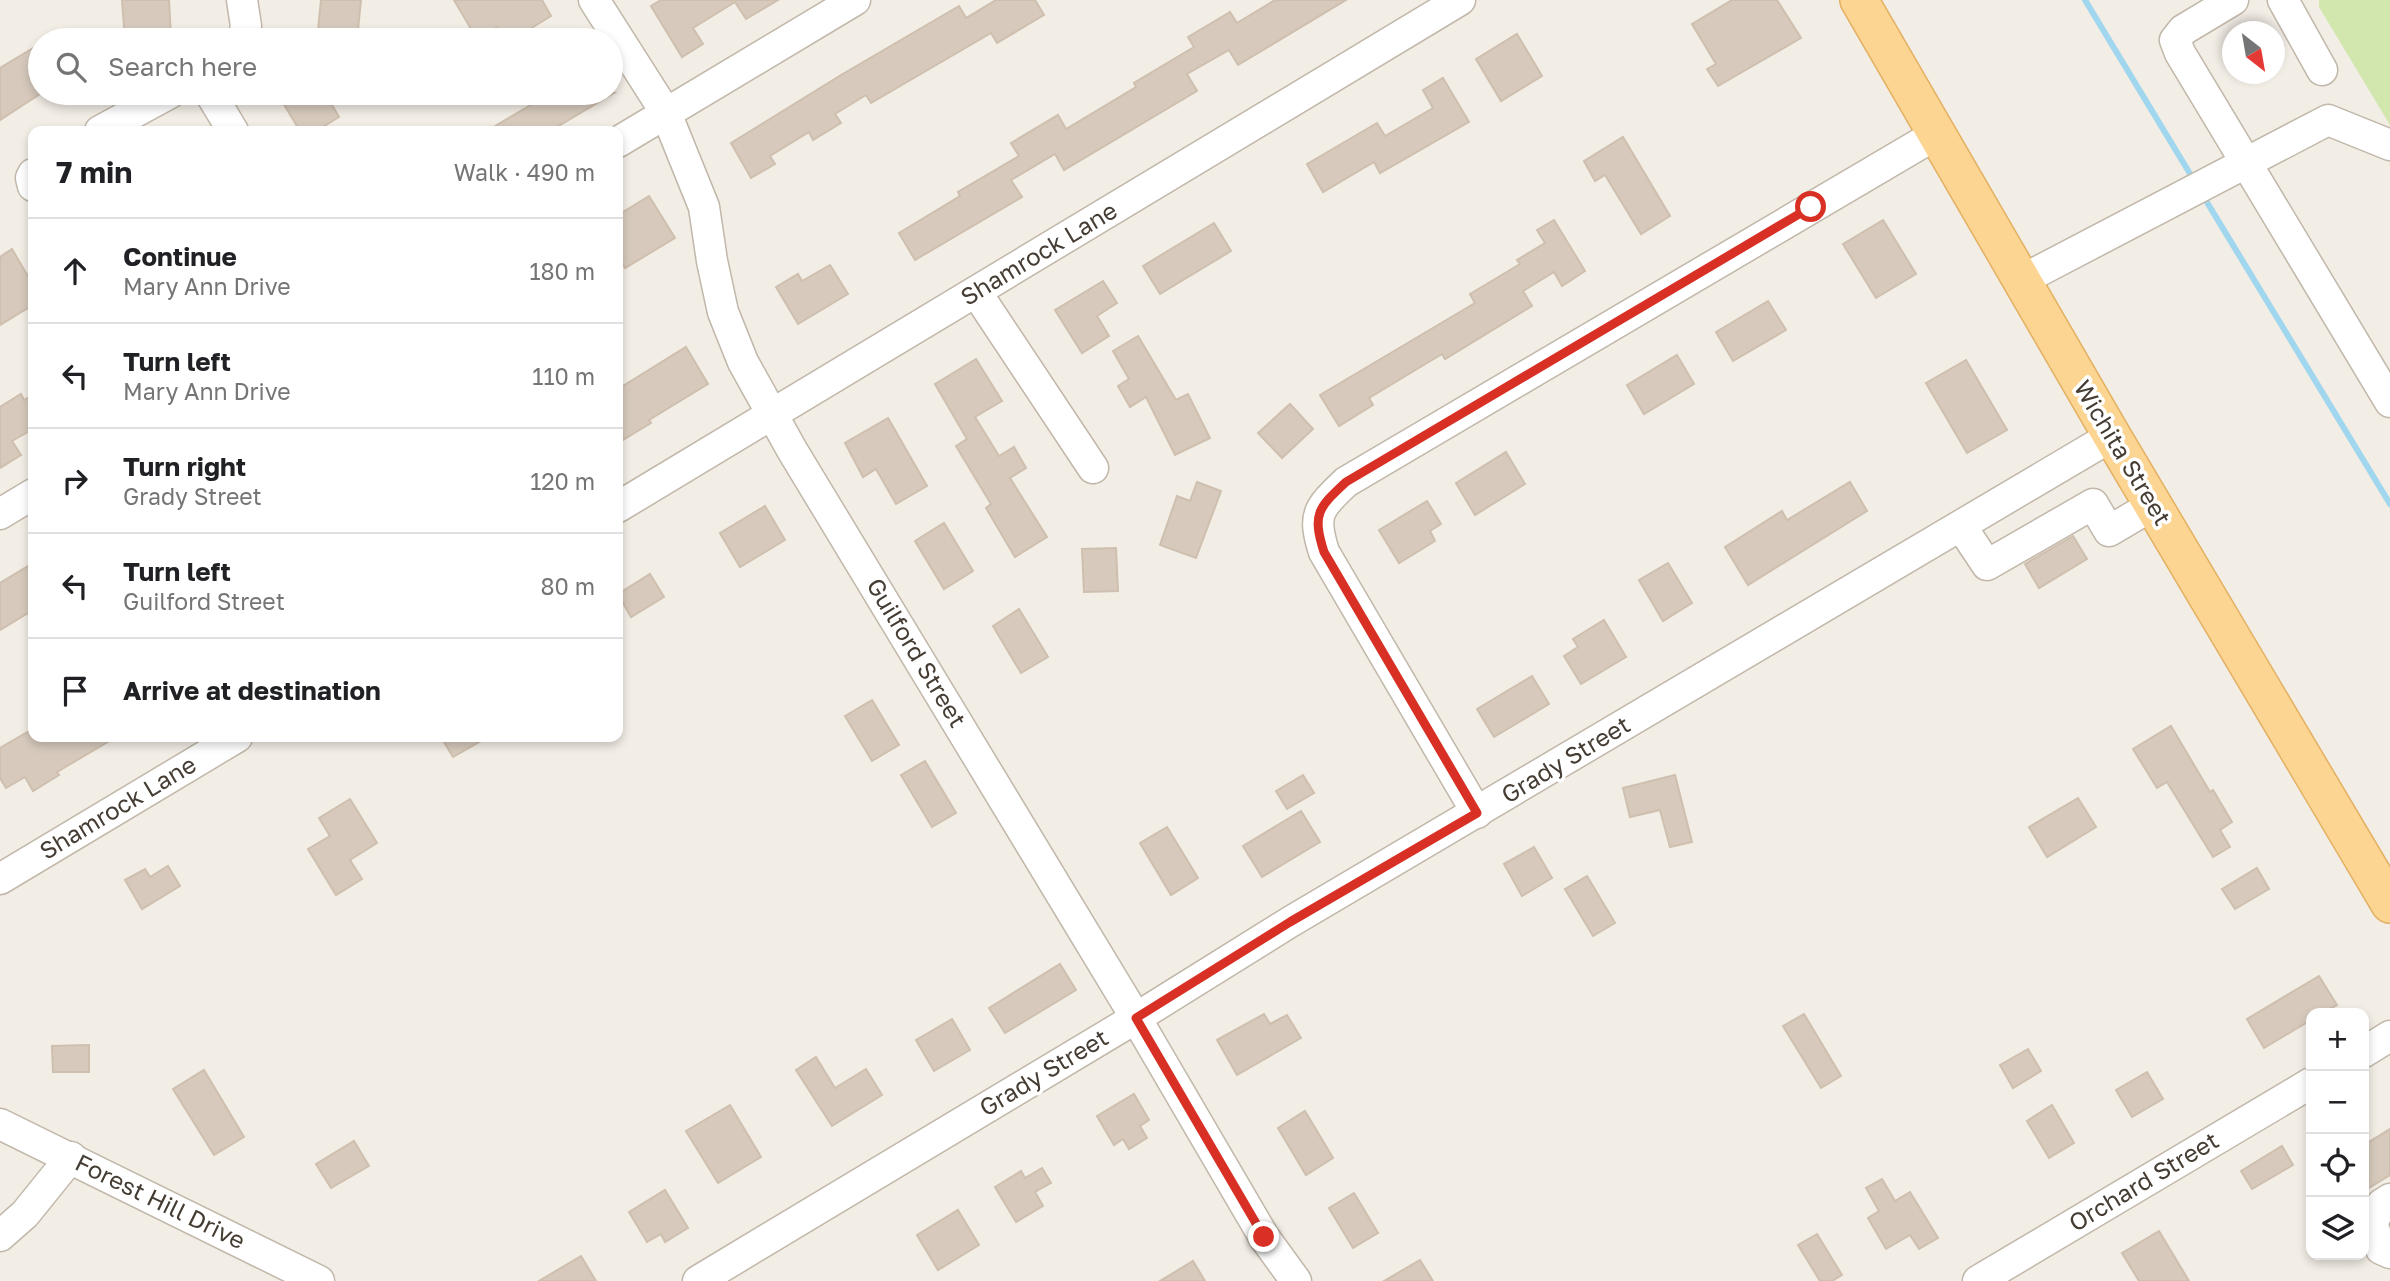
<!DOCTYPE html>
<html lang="en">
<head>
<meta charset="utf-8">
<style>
  body { margin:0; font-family:"Golos Text",sans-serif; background:#f2f2f2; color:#202124 }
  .controls { position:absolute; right:21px; bottom:21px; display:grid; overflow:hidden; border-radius:14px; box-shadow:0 4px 10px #0003 }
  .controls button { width:63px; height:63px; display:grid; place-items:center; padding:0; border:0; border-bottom:2px solid #e0e0e0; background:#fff; color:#202124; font:35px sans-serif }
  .compass { position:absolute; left:2222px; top:21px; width:63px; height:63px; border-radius:50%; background:#fff; box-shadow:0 4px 10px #0003; rotate:149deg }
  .stop { position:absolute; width:21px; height:21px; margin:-16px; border:5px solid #d93025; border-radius:50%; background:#fff }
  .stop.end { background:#d93025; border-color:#fff; box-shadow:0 2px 7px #0008 }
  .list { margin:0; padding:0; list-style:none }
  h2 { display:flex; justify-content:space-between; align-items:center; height:91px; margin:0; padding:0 28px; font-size:30px }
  h2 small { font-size:23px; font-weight:400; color:#757577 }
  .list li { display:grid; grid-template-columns:46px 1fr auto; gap:21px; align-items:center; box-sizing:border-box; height:105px; padding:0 28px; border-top:2px solid #e0e0e0 }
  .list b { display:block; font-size:26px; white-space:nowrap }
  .list p { margin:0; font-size:23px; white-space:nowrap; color:#757577 }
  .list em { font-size:23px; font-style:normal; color:#757577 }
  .icon { flex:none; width:38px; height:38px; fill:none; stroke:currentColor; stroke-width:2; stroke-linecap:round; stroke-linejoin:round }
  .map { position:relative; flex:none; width:2390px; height:1281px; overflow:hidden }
  .search { position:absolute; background:#fff; box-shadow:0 4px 10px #0003; left:28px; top:28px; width:595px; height:77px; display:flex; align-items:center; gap:18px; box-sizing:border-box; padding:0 24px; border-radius:38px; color:#757577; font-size:26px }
  .panel { position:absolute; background:#fff; box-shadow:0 4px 10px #0003; left:28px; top:126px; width:595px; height:616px; border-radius:14px }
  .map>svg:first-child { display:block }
  .green { fill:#d2e7ad }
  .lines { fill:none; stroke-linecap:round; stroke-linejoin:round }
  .stream { stroke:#a1d6ef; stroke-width:6 }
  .building { fill:#d7cabd; stroke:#cebfae; stroke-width:2 }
  .minor-casing { stroke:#c1b7aa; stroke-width:33 }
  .major-casing { stroke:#e3b062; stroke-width:40 }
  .minor { stroke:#fff; stroke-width:30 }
  .major { stroke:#fdd592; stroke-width:37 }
  .route { stroke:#d93025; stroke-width:9 }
  .labels { text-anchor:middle; stroke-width:7; stroke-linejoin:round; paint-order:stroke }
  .street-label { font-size:24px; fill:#453d34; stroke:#fff }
</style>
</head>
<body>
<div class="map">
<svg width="2390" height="1281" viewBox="0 0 2390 1281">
  <rect width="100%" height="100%" fill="#f2ede5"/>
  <polygon class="green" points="2319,0 2390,0 2390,125 2319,7"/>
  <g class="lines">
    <g class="stream">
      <polyline points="2085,0 2195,182"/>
      <polyline points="2202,194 2390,504"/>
    </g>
  </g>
  <g class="building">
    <polygon points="122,0 169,0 171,37 125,40"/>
    <polygon points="321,0 361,0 357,40 317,40"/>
    <polygon points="454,0 542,0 551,16 512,40 506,40 497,27 477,39"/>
    <polygon points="661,0 778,0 746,19 735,2 693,28 703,44 682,57 651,6"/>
    <polygon points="996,0 1035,0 1044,15 997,43 991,33 871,103 866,95 835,114 841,123 813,140 809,132 770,156 775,164 751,178 731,143 841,75 959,6 966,18"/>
    <polygon points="1275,0 1346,0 1238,65 1229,50 1187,74 1197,91 1064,170 1055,154 1011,180 1022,197 915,260 899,233 960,196 958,192 1019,156 1011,143 1058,115 1066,129 1136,87 1134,83 1194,47 1188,37 1230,12 1237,23"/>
    <polygon points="1732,0 1777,0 1801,38 1718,86 1707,69 1716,64 1692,24"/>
    <polygon points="1517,34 1542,76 1501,101 1476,59"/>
    <polygon points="40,44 40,94 0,120 0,68"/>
    <polygon points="1443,78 1469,122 1380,173 1374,162 1323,192 1307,164 1377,123 1385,136 1433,108 1423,90"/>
    <polygon points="277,93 325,93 339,117 316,131 300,131"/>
    <polygon points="535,93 614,93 550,131 487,131 539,100"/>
    <polygon points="1623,137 1670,216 1641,234 1605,175 1595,181 1584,161"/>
    <polygon points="649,196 675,238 625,268 618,256 618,215"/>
    <polygon points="1554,220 1585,271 1562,286 1554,272 1523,291 1532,306 1445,359 1442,354 1369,398 1373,405 1339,426 1320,395 1475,303 1470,294 1520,264 1517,260 1545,243 1537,230"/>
    <polygon points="1883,220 1916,274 1876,298 1843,244"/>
    <polygon points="1214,223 1231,251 1160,294 1143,266"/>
    <polygon points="12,249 33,285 33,305 0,325 0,257"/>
    <polygon points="830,265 848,294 798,324 776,287 798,274 802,281"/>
    <polygon points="1103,281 1117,303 1097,316 1109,336 1082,353 1055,310"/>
    <polygon points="1768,301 1786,330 1733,361 1716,332"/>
    <polygon points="1138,336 1176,400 1188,394 1210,438 1175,455 1146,397 1130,407 1118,386 1129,379 1113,351"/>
    <polygon points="686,347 708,384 649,420 651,423 618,443 618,389"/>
    <polygon points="1677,355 1694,384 1644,414 1627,385"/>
    <polygon points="976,359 1002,401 975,417 999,456 1014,447 1026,468 1010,478 1047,537 1015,557 986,508 991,504 956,446 967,439 935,384"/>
    <polygon points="1966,360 2007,430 1967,453 1926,383"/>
    <polygon points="21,394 24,400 33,395 33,429 12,441 21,455 0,468 0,407"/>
    <polygon points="1290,404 1313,429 1282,458 1258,433"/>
    <polygon points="888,418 927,486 896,504 876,469 863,477 845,443"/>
    <polygon points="1506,452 1525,484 1475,515 1456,483"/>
    <polygon points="1197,482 1221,491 1196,558 1160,545 1177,496 1190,501"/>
    <polygon points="1850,482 1867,511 1748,585 1725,547 1782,511 1787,520"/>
    <polygon points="1427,501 1441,524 1430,531 1435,541 1399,563 1379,530"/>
    <polygon points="765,506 785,540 740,567 720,533"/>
    <polygon points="944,523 973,571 944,589 915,541"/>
    <polygon points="2073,536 2087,559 2039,588 2025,564"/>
    <polygon points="1116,548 1118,591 1084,592 1082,549"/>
    <polygon points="33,563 33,610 0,630 0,583"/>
    <polygon points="1668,563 1692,603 1663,621 1639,580"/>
    <polygon points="650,574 664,597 631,617 618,594"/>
    <polygon points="1019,609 1048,657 1021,673 993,626"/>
    <polygon points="1604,620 1626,657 1581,684 1564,656 1578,647 1573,639"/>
    <polygon points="1532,676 1549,704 1494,737 1477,709"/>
    <polygon points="872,700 899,745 872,761 845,716"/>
    <polygon points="2171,726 2210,792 2213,790 2232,822 2220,830 2230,847 2213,857 2167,782 2157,788 2133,749"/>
    <polygon points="31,730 33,737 116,737 57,772 59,775 33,791 25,777 6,788 0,778 0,748"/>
    <polygon points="441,737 488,737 453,757"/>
    <polygon points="925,761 956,813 932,827 901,775"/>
    <polygon points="1303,775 1314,793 1287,809 1276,791"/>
    <polygon points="1675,775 1692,842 1670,847 1660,810 1630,817 1623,788"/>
    <polygon points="2078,798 2096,827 2047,857 2029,827"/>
    <polygon points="350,799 377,843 350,860 362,879 336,895 308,849 330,836 319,818"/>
    <polygon points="1301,811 1320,842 1262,877 1243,846"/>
    <polygon points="1167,827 1198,878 1171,895 1140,843"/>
    <polygon points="1534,847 1552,878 1522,896 1504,864"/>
    <polygon points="168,866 180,886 142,909 125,880 145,869 150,877"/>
    <polygon points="2257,868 2269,889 2235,909 2222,889"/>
    <polygon points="1587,876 1615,923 1593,936 1565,889"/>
    <polygon points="1060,964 1076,990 1005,1033 989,1008"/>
    <polygon points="2319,976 2337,1005 2322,1013 2311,1013 2311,1020 2264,1048 2247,1019"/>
    <polygon points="1264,1014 1270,1024 1287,1015 1301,1038 1237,1075 1217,1040"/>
    <polygon points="1804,1014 1841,1076 1821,1088 1783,1026"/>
    <polygon points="952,1019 970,1050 934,1071 916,1040"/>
    <polygon points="89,1045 89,1072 53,1072 52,1046"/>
    <polygon points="2028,1049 2041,1071 2013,1088 2000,1065"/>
    <polygon points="816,1057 835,1088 866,1069 882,1095 832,1126 796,1070"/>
    <polygon points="204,1070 244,1137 214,1155 173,1089"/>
    <polygon points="2147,1072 2163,1099 2132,1117 2116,1090"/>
    <polygon points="1134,1094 1149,1120 1140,1126 1147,1138 1129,1149 1123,1139 1114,1145 1097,1116"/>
    <polygon points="730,1105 761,1157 718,1183 686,1131"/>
    <polygon points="2052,1105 2074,1143 2049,1158 2027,1121"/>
    <polygon points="1305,1111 1333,1158 1306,1175 1278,1128"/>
    <polygon points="2390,1129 2390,1175 2364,1191 2364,1145"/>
    <polygon points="354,1141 369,1166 331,1188 316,1164"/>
    <polygon points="2282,1146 2293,1165 2252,1189 2241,1171"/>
    <polygon points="1042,1168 1051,1183 1035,1192 1043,1206 1016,1222 995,1187 1021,1171 1025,1178"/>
    <polygon points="1882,1179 1895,1201 1910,1192 1938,1238 1919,1249 1910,1235 1886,1249 1868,1218 1879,1211 1866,1188"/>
    <polygon points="665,1190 688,1228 665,1242 661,1234 647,1242 629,1212"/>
    <polygon points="1354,1193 1378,1233 1353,1248 1329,1208"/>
    <polygon points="958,1210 979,1245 938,1270 917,1235"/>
    <polygon points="2159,1231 2189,1281 2139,1281 2122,1253"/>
    <polygon points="1817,1234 1842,1275 1832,1281 1820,1281 1798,1245"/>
    <polygon points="581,1256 596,1281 539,1281"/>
    <polygon points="1420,1260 1433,1281 1384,1281"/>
    <polygon points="1193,1261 1205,1281 1160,1281"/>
  </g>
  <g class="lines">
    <defs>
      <g id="minor">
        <polyline points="242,0 246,26 243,40"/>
        <polyline points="594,0 666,113 704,207 712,261 723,312 743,362 792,450 1136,1018 1264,1237 1296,1281"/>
        <polyline points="2233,0 2183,30 2175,40 2180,53 2390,402"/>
        <polyline points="2283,0 2322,70"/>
        <polyline points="210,93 233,131"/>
        <polyline points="100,131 170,93"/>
        <polyline points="618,142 855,0"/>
        <polyline points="33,174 31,178 33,186"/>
        <polyline points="2020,281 2328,120 2390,145"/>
        <polyline points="976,292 1093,468"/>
        <polyline points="618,507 1460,0"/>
        <polyline points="0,514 33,494"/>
        <polyline points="1961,526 1987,565 2093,504 2109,531 2153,505"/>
        <path d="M1477 813 1324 552C1312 514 1318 509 1346 482L1935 135"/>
        <polyline points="0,879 237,737"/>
        <polyline points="2364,1052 2390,1036"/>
        <polyline points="0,1124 319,1281"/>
        <polyline points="2390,1199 2382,1204 2372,1223 2381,1249 2390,1253"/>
        <polyline points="0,1236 25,1214 71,1157"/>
        <polyline points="698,1281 1136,1018 1290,922 2112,436"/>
        <polyline points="1978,1281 2311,1083"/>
      </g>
      <polyline id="major" points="1859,0 2112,436 2390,904"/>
    </defs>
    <use href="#minor" class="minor-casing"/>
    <use href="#major" class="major-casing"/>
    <use href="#minor" class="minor"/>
    <use href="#major" class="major"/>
  </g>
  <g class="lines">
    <path class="route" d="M1264 1237 1136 1018 1290 922 1477 813 1324 552C1312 514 1318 508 1346 482L1811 207"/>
  </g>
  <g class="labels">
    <g class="street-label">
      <text transform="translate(1039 254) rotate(-31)" y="8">Shamrock Lane</text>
      <text transform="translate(2122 453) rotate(59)" y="8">Wichita Street</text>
      <text transform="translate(916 653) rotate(59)" y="8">Guilford Street</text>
      <text transform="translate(1566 760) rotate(-31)" y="8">Grady Street</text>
      <text transform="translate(118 808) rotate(-31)" y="8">Shamrock Lane</text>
      <text transform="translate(1044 1073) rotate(-31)" y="8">Grady Street</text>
      <text transform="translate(2144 1182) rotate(-31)" y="8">Orchard Street</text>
      <text transform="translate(160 1202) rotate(26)" y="8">Forest Hill Drive</text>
    </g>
  </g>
</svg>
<div class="controls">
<button>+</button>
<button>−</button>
<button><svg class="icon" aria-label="locate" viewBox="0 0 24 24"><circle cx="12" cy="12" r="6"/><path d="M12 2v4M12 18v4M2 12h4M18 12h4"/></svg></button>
<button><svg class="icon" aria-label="layers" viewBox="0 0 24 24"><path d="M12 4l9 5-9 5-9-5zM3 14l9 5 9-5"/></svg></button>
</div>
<svg class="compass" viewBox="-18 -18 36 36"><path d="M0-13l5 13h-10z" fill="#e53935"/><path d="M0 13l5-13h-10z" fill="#757577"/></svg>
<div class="stop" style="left:1811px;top:207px"></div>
<div class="stop end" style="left:1264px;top:1237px"></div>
<div class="search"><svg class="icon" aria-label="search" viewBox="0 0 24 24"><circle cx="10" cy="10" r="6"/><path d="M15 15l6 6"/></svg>Search here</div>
<section class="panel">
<h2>7 min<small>Walk · 490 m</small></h2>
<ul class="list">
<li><svg class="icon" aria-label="ahead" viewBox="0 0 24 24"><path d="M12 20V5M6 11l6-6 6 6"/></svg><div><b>Continue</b><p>Mary Ann Drive</p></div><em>180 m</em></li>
<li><svg class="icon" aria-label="left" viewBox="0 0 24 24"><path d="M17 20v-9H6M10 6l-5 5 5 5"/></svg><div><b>Turn left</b><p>Mary Ann Drive</p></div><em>110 m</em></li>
<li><svg class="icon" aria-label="right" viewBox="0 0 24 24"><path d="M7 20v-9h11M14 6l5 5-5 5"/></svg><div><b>Turn right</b><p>Grady Street</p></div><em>120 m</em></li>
<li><svg class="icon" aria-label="left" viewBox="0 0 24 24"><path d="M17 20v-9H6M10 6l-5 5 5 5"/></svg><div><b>Turn left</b><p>Guilford Street</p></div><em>80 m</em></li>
<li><svg class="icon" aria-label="arrive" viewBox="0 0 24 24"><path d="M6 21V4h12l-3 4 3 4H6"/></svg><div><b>Arrive at destination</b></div></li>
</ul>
</section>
</div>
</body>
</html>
